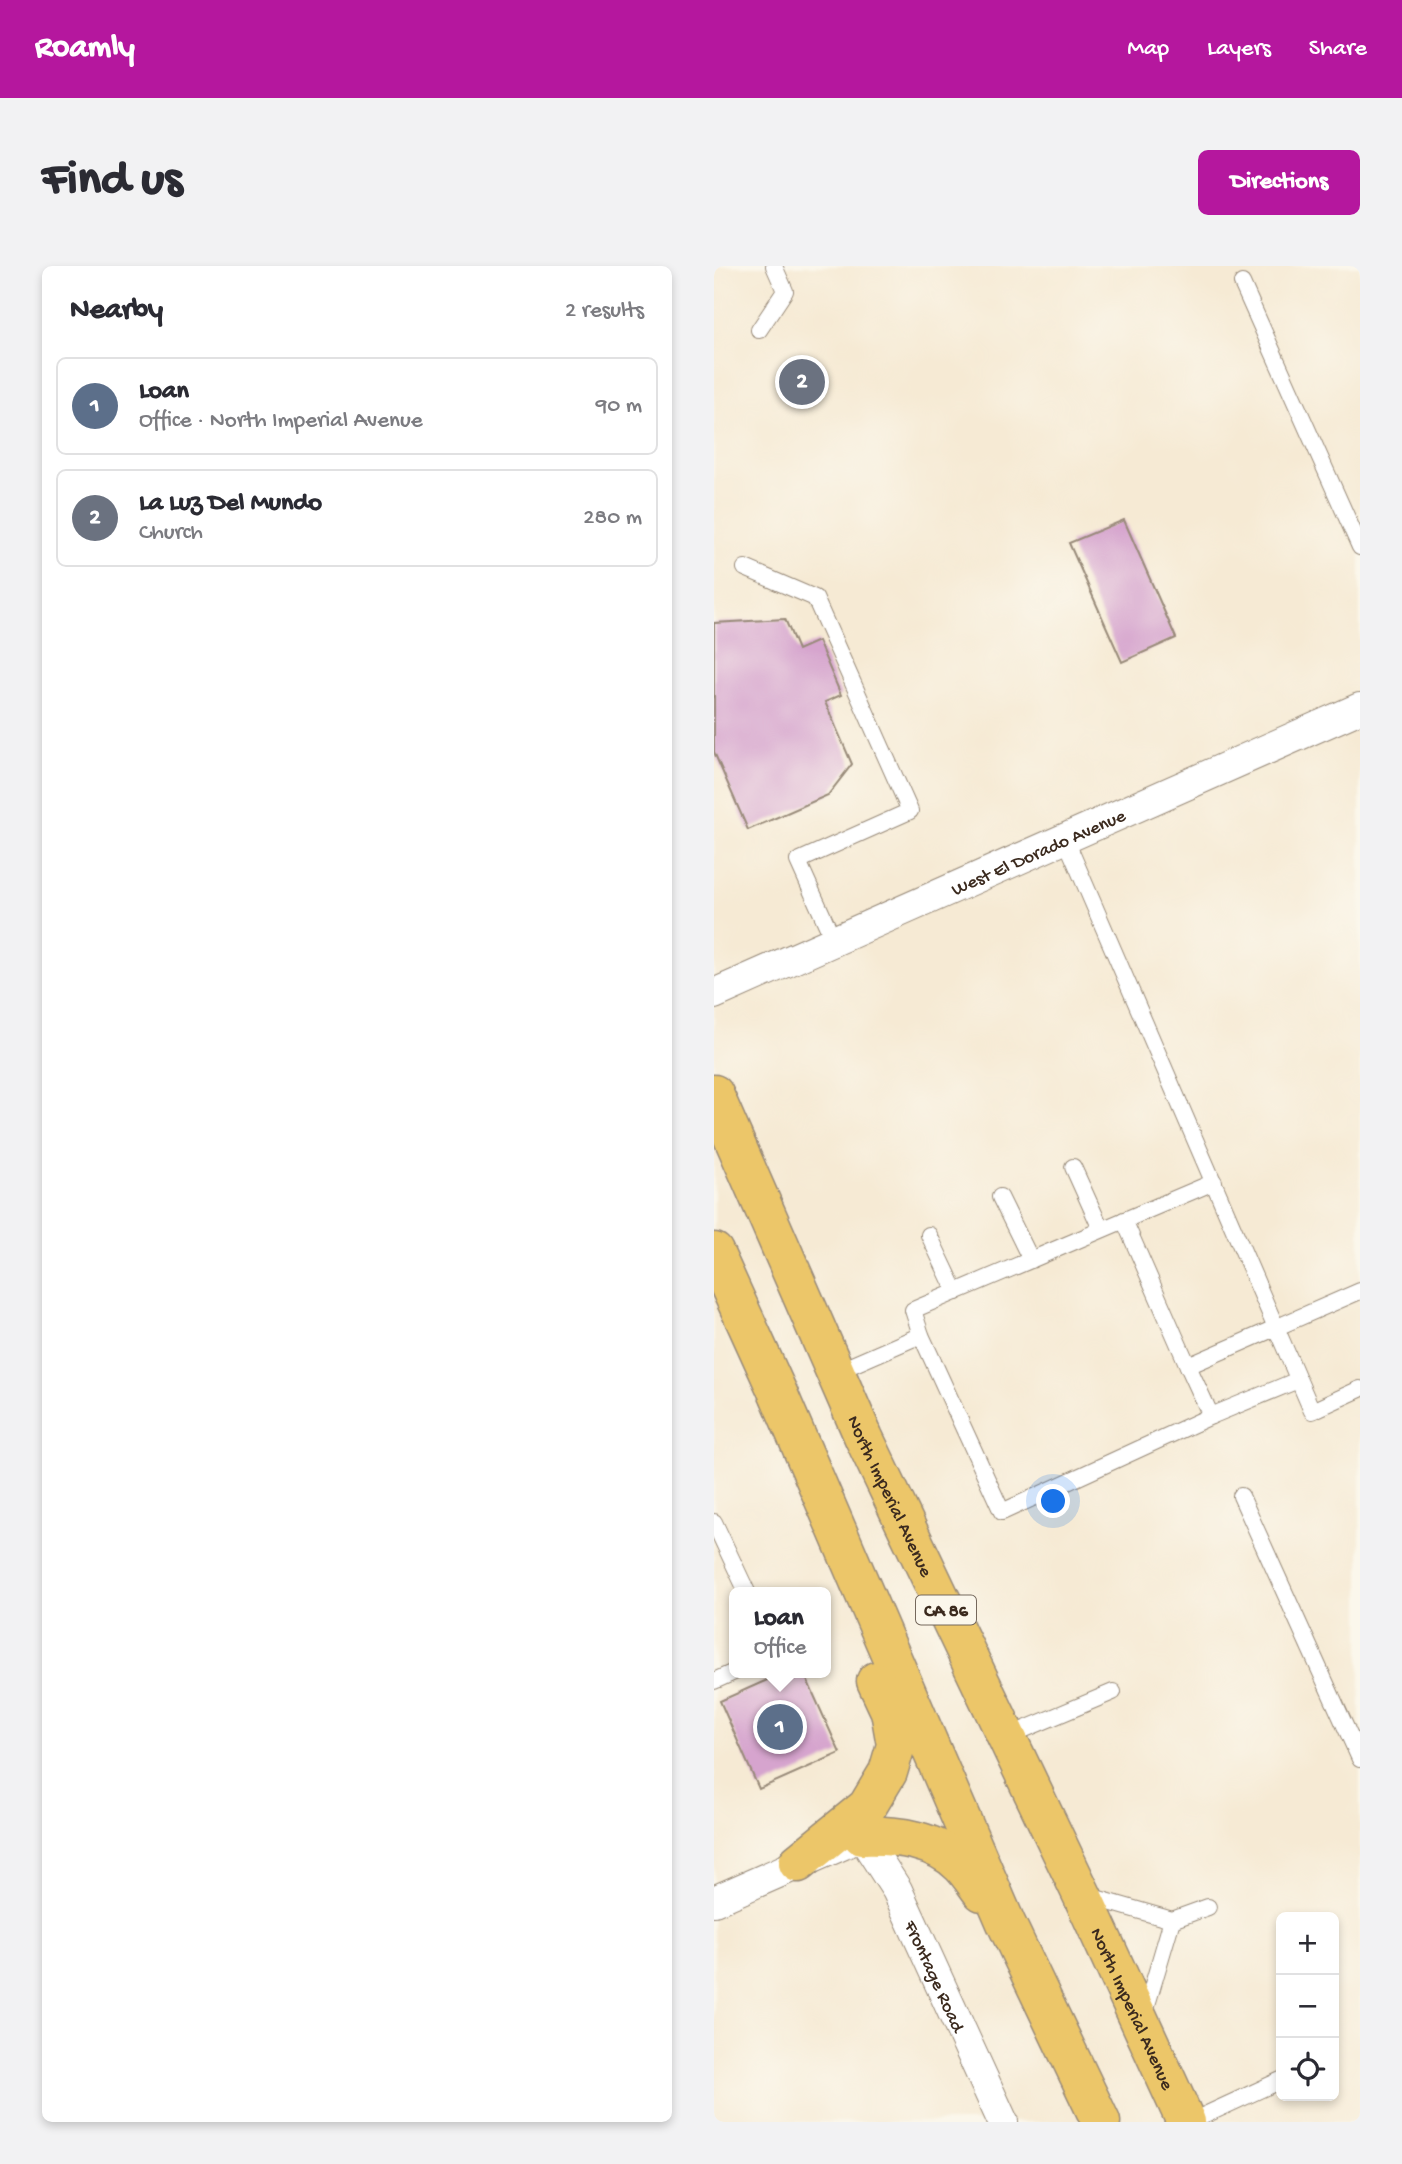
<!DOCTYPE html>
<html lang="en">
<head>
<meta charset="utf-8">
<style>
  body { margin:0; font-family:"Gochi Hand",sans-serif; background:#f2f2f3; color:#2b2b33 }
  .controls { position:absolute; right:21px; bottom:21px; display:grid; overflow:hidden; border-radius:10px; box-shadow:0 4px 10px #0003 }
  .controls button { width:63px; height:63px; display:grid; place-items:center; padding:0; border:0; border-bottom:2px solid #e1e1e2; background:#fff; color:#2b2b33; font:35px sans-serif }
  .you { position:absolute; left:340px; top:1236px; width:24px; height:24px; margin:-18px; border:5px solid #fff; border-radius:50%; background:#1a73e8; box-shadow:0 0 0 10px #1a73e833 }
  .badge { display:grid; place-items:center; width:46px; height:46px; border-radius:50%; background:#b5179e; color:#fff; font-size:23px; font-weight:700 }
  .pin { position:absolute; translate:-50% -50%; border:4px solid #fff; box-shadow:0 2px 7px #0006 }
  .popup { position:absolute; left:15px; top:1321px; width:102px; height:91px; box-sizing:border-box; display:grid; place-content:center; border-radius:10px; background:#fff; filter:drop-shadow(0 2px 5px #0005); font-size:23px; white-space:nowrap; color:#7c7c81 }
  .popup b { font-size:26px; color:#2b2b33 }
  .popup::after { content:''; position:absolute; left:50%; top:100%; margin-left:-14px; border:14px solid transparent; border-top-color:#fff }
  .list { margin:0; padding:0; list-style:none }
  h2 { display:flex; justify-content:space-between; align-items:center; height:91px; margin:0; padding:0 28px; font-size:30px }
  h2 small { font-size:23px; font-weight:400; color:#7c7c81 }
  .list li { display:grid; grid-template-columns:46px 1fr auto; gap:21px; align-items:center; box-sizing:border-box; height:98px; margin:0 14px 14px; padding:0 14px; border:2px solid #e1e1e2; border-radius:10px }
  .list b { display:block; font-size:26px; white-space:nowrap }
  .list p { margin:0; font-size:23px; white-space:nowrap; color:#7c7c81 }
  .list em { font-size:23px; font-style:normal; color:#7c7c81 }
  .icon { flex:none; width:38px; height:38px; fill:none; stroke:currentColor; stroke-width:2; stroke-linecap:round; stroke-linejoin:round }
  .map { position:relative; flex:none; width:646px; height:1856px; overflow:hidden; border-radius:10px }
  header { display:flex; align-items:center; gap:42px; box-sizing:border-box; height:98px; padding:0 35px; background:#b5179e; color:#fff }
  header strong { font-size:33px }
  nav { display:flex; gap:38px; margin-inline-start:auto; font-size:24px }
  .intro { display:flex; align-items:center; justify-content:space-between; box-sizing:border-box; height:168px; padding:0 42px }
  h1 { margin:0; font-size:49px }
  .button { padding:18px 32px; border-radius:10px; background:#b5179e; color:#fff; font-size:24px; font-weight:700 }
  main { display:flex; gap:42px; padding:0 42px }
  aside { flex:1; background:#fff; border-radius:10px; box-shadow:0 4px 10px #0003 }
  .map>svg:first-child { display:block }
  .building { fill:#d6a4ce }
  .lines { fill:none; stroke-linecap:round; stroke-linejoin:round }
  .service-casing { stroke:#988a79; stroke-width:18 }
  .minor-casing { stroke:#988a79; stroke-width:32 }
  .trunk-casing { stroke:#988a79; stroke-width:41 }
  .service { stroke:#fff; stroke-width:16 }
  .minor { stroke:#fff; stroke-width:30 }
  .trunk { stroke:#ecc669; stroke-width:38 }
  .labels { text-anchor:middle; stroke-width:5; stroke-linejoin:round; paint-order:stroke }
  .shield { fill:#fbf7ec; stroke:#75685c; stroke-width:2 }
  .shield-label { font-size:18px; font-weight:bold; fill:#3b2a1e }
  .street-label { font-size:19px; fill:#3b2a1e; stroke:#fbf7ec }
</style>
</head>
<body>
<header>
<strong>Roamly</strong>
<nav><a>Map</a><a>Layers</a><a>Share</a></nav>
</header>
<div class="intro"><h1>Find us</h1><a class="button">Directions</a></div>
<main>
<aside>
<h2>Nearby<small>2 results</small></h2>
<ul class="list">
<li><span class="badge" style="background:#5c6f8a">1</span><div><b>Loan</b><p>Office · North Imperial Avenue</p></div><em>90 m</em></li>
<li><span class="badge" style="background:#6b7280">2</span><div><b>La Luz Del Mundo</b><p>Church</p></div><em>280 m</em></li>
</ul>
</aside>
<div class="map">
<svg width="646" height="1856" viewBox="0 0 646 1856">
  <rect width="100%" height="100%" fill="#fbf7ec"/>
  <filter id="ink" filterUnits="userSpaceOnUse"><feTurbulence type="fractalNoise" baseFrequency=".0143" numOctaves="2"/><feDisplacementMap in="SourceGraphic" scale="14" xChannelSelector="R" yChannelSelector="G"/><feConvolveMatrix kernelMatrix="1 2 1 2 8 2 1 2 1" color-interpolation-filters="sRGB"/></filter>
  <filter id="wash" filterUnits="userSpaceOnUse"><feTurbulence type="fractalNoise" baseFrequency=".00686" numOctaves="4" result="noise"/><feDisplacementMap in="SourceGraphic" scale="28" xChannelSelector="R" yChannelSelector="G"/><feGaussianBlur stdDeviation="1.57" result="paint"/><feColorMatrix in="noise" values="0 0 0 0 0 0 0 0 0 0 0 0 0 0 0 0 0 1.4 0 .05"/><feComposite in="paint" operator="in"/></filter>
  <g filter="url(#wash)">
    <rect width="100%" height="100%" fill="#f6ead4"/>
    <g id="blocks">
      <g class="building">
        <polygon points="410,254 462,372 408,396 355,277"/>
        <polygon points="71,353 84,384 104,375 127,429 111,436 138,498 114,529 34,564 0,486 0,357"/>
        <polygon points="69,1407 90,1407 126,1487 45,1523 6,1435"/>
      </g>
    </g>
  </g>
  <g filter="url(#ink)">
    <use href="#blocks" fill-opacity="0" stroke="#988a79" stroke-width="2"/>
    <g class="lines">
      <defs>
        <g id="service">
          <polyline points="528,17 646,281"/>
          <polyline points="45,64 71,25 60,0"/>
          <polyline points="31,302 101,332 196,545 84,595 120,675"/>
          <polyline points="351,572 598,1145 646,1123"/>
          <polyline points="359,901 387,963"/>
          <polyline points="500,916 199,1044 207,1069 288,1246 497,1150 584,1114"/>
          <polyline points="286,931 317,994"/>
          <polyline points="410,954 474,1100 646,1025"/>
          <polyline points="215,969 242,1026"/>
          <polyline points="474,1100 497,1150"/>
          <polyline points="122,1106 207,1069"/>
          <polyline points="527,1230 646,1493"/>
          <polyline points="0,1256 33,1326"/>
          <polyline points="0,1415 20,1406"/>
          <polyline points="292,1471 399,1426"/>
          <polyline points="371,1629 458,1654 494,1641"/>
          <polyline points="430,1749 458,1654"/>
          <polyline points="476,1856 567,1814"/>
        </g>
        <g id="minor">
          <path id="s1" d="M0 728 646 442"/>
          <path id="s2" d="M0 1635 148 1570 183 1624 289 1856"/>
        </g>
        <g id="trunk">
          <path id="s3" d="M0 828 150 1172 368 1629 472 1856"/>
          <polyline points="0,986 64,1127 292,1657 387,1856"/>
          <path d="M148 1570C183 1569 221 1573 247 1599 255 1607 261 1617 268 1626"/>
          <polyline points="84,1597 153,1541 174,1506 182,1479 176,1445 162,1415"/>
        </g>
      </defs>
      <use href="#service" class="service-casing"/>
      <use href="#minor" class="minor-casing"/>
      <use href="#trunk" class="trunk-casing"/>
      <use href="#service" class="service"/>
      <use href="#minor" class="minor"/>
      <use href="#trunk" class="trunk"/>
    </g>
  </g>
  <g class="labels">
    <rect class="shield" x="202" y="1329.5" width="60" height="29" rx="5"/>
    <g class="shield-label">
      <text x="232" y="1350">CA 86</text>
    </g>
    <g class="street-label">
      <text dy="7" stroke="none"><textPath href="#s1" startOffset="354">West El Dorado Avenue</textPath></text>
      <text dy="7" stroke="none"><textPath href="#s3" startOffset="439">North Imperial Avenue</textPath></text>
      <text dy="7" stroke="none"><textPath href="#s2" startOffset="320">Frontage Road</textPath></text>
      <text dy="7" stroke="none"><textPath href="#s3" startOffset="1006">North Imperial Avenue</textPath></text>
    </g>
  </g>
</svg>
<div class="controls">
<button>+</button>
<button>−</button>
<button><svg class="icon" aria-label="locate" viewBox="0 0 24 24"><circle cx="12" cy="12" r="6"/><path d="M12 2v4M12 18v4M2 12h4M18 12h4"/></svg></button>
</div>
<div class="you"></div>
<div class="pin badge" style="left:66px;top:1461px;background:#5c6f8a">1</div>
<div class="popup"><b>Loan</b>Office</div>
<div class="pin badge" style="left:88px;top:116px;background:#6b7280">2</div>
</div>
</main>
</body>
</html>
